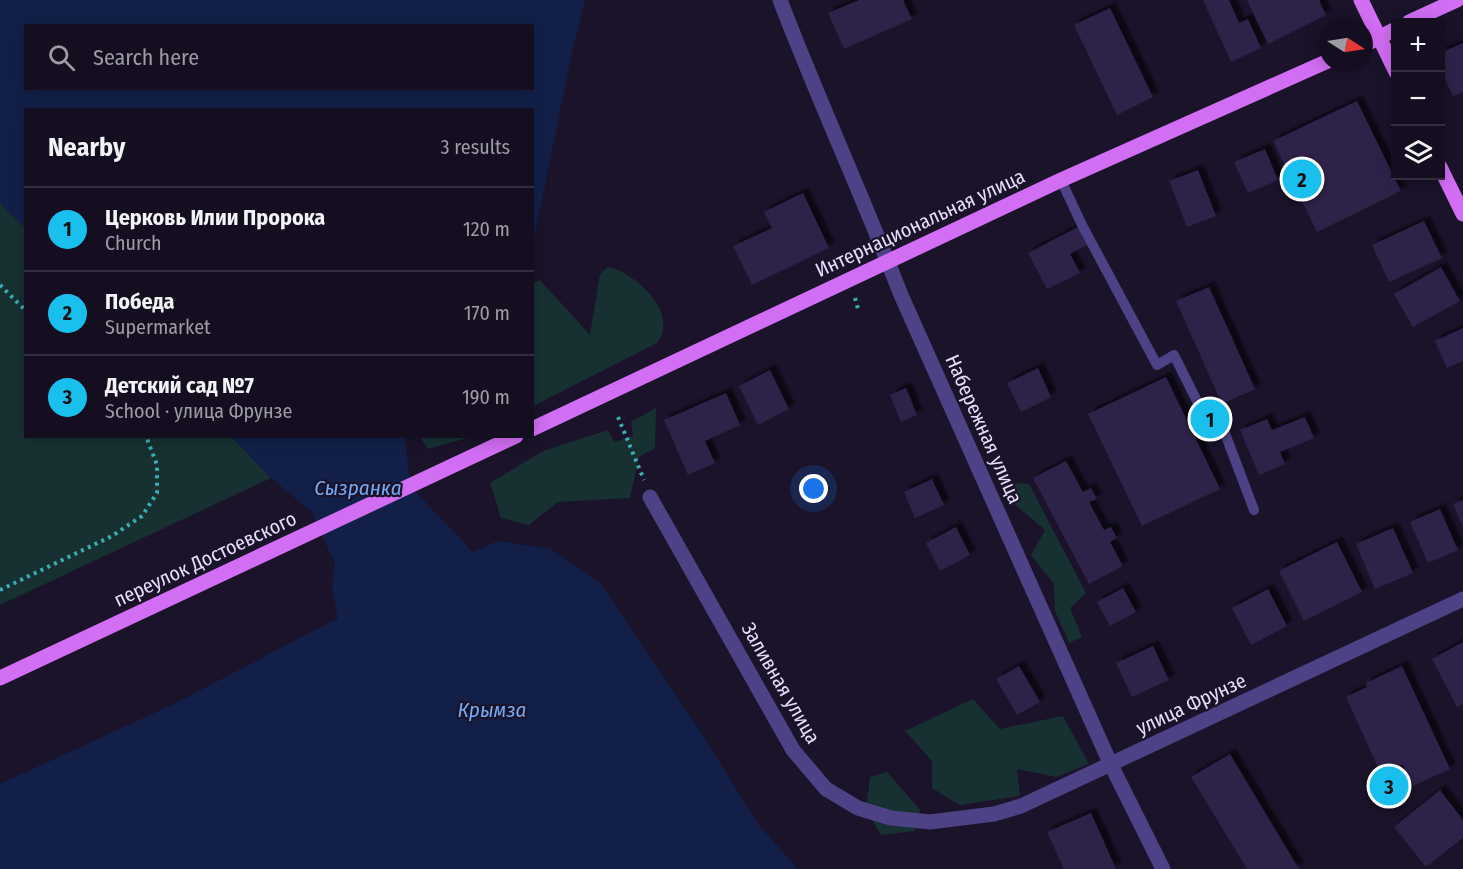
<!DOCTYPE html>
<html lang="en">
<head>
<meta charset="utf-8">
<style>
  body { margin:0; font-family:"Fira Sans Condensed",sans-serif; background:#211c2d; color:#f1f3f6 }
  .controls { position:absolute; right:18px; top:18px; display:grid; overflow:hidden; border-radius:0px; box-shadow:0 3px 15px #0003 }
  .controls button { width:54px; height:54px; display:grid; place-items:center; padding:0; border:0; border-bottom:2px solid #332e3e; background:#140e20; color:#f1f3f6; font:30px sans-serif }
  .compass { position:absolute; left:1319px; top:18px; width:54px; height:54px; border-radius:50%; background:#140e20; box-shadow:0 3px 15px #0003; rotate:102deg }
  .you { position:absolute; left:814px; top:489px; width:21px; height:21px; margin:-15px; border:4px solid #fff; border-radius:50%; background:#1a73e8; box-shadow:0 0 0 9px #1a73e833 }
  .badge { display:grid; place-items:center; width:39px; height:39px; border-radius:50%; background:#19bfed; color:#111; font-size:20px; font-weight:700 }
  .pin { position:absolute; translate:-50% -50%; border:3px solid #fff; box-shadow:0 2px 6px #0006 }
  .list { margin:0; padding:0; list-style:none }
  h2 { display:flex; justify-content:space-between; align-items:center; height:78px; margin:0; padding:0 24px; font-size:26px }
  h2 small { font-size:20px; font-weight:400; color:#9d9ca5 }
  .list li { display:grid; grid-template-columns:39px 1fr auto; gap:18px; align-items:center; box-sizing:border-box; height:84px; padding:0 24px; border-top:2px solid #332e3e }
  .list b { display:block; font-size:22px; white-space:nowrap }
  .list p { margin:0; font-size:20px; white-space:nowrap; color:#9d9ca5 }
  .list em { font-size:20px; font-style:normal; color:#9d9ca5 }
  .icon { flex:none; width:33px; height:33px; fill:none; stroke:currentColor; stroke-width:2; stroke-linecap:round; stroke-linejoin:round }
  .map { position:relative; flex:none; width:1463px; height:869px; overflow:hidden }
  .search { position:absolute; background:#140e20; box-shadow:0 3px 15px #0003; left:24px; top:24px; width:510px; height:66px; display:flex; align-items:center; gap:15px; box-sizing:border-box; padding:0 21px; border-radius:0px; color:#9d9ca5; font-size:22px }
  .panel { position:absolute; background:#140e20; box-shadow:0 3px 15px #0003; left:24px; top:108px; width:510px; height:330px; border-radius:0px }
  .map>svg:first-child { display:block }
  .green { fill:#173133 }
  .water { fill:#122049; fill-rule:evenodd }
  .building { fill:#2e2149; filter:url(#shadow) }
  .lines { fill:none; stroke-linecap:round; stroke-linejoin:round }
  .path { stroke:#3badb4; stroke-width:4; stroke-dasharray:3 4.5; stroke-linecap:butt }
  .lane { stroke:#4c4285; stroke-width:10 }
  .street { stroke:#4c4285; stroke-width:15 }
  .primary { stroke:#d26ef4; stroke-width:15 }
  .labels { text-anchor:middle; stroke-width:4.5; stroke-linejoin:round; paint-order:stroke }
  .street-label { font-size:20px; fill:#e5defc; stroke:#1a132a }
  .water-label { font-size:21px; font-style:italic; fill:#74aaf4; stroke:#1a132a }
</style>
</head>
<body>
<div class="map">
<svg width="1463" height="869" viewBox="0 0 1463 869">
  <defs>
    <filter id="shadow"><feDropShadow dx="5.5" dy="-5.5" stdDeviation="1.5" flood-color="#0009"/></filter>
  </defs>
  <rect width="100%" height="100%" fill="#1a132a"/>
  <g class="green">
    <polygon points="0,203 25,228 26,436 232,437 271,478 0,605"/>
    <path d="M608 267C631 271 669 304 663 330 663 334 659 339 657 343L533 406V283L540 280 590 335 600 274Z"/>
    <polygon points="656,408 655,448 639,457 630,498 558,502 529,525 501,518 490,483 543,451 608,430 614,442 633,436 631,422"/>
    <polygon points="420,437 471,437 428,449"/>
    <polygon points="1010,483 1029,484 1086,593 1070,608 1082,637 1069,643 1055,611 1054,584 1031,555 1045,530 1011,501"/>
    <polygon points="973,699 1000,729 1063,716 1089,764 1056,777 1017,769 1020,796 960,805 932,788 932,761 905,731"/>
    <polygon points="887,772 920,810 915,831 881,835 866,810 870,777"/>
  </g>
  <g class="water">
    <path d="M0 0H585L569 66 533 244 532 110H26L25 228 0 203ZM26 26H532V88H26Z"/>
    <polygon points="232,437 405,437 410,486 473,552 498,541 551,549 601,584 700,731 758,824 798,869 0,869 0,784 176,703 338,618 332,586 335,564 311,511 271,478"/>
  </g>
  <g class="building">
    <polygon points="859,0 903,0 912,19 844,49 828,13"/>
    <polygon points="1203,0 1229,0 1239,23 1248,19 1261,48 1231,62"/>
    <polygon points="1247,0 1319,0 1326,15 1268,44"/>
    <polygon points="1110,8 1153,97 1117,115 1074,25"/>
    <polygon points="1463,43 1463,92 1453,96 1440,69 1440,53"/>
    <polygon points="1357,101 1401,191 1317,232 1273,141"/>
    <polygon points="1265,149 1278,180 1248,193 1234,162"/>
    <polygon points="1198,170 1216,216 1187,227 1169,181"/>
    <polygon points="803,193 829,248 752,285 733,246 772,228 764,212"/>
    <polygon points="1424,221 1442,258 1389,282 1372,245"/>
    <polygon points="1078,227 1087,245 1070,254 1080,273 1047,289 1028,253"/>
    <polygon points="1441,267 1460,301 1413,327 1394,294"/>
    <polygon points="1209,287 1255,389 1222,404 1176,301"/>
    <polygon points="1463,328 1463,361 1447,368 1435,341"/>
    <polygon points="1038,368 1051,397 1021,412 1007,383"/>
    <polygon points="770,370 789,409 758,425 739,386"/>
    <polygon points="1166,377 1220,489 1142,526 1088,414"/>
    <polygon points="906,388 917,415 901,422 890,395"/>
    <polygon points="726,393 740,425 705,441 715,463 688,475 664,420"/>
    <polygon points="1305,417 1314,438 1280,452 1285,464 1259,475 1240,430 1267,419 1272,430"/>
    <polygon points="1066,461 1083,492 1091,488 1097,499 1089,502 1104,530 1111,527 1117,538 1110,542 1123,566 1089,584 1033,478"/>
    <polygon points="932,479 944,505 915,518 904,492"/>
    <polygon points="1463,500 1463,527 1453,504"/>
    <polygon points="1440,509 1458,550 1428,563 1410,522"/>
    <polygon points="956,527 970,555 940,571 926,543"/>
    <polygon points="1393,528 1413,573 1375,589 1356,544"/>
    <polygon points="1337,542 1362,592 1304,621 1279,571"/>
    <polygon points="1123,588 1136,612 1110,626 1097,602"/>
    <polygon points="1268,589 1287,626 1251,645 1232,608"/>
    <polygon points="1463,642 1463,704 1457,707 1432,659"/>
    <polygon points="1153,646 1169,680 1132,697 1116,663"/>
    <polygon points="1019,666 1040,702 1017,715 996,679"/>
    <polygon points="1402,666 1450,769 1413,786 1403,764 1381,774 1346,697 1367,687 1366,683"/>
    <polygon points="1230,754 1299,869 1247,869 1191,777"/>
    <polygon points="1440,790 1463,820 1463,838 1426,867 1394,827"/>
    <polygon points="1091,813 1116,869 1064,869 1047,832"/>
  </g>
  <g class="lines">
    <g class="path">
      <polyline points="0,285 26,311"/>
      <polyline points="855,298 858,309"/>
      <polyline points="618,417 644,480"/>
      <polyline points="0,590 112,536 142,516 157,493 157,465 146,436"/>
    </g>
    <polyline class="lane" points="1061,180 1082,225 1157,365 1174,355 1202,411 1215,407 1254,510"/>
    <g class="street">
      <path d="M780 0C818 99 862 195 901 295L1111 765 1163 869"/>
      <polyline points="650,497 793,750 826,789 858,808 891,818 930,822 994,814 1021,806 1463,599"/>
    </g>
    <g class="primary">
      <polyline points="1361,0 1396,72"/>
      <polyline points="1409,22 1457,0"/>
      <polyline points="1364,45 1396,29"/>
      <polyline points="1440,167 1463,214"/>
      <polyline points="532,429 1061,180 1328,61"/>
      <polyline points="0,678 516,436"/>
    </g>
  </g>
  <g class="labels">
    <g class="street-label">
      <text transform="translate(920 223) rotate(-25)" y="7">Интернациональная улица</text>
      <text transform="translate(984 429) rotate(66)" y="7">Набережная улица</text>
      <text transform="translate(205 559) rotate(-25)" y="7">переулок Достоевского</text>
      <text transform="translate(781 683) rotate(60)" y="7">Заливная улица</text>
      <text transform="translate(1191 704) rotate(-25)" y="7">улица Фрунзе</text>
    </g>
    <g class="water-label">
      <text x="358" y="495">Сызранка</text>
      <text x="492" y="717">Крымза</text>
    </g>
  </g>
</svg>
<div class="controls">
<button>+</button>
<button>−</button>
<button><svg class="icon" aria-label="layers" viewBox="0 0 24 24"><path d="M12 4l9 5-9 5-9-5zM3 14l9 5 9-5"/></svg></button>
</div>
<svg class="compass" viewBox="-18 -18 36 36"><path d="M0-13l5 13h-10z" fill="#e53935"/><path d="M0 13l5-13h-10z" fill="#9d9ca5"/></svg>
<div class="you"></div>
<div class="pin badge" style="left:1210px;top:419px">1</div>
<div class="pin badge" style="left:1302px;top:179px">2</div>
<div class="pin badge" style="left:1389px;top:786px">3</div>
<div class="search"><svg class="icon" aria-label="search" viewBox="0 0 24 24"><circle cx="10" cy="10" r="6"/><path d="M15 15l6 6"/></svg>Search here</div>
<section class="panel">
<h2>Nearby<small>3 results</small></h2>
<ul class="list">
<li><span class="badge">1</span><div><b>Церковь Илии Пророка</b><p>Church</p></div><em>120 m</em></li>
<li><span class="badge">2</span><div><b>Победа</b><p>Supermarket</p></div><em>170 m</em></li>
<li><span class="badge">3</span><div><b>Детский сад №7</b><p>School · улица Фрунзе</p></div><em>190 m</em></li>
</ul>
</section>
</div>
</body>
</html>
